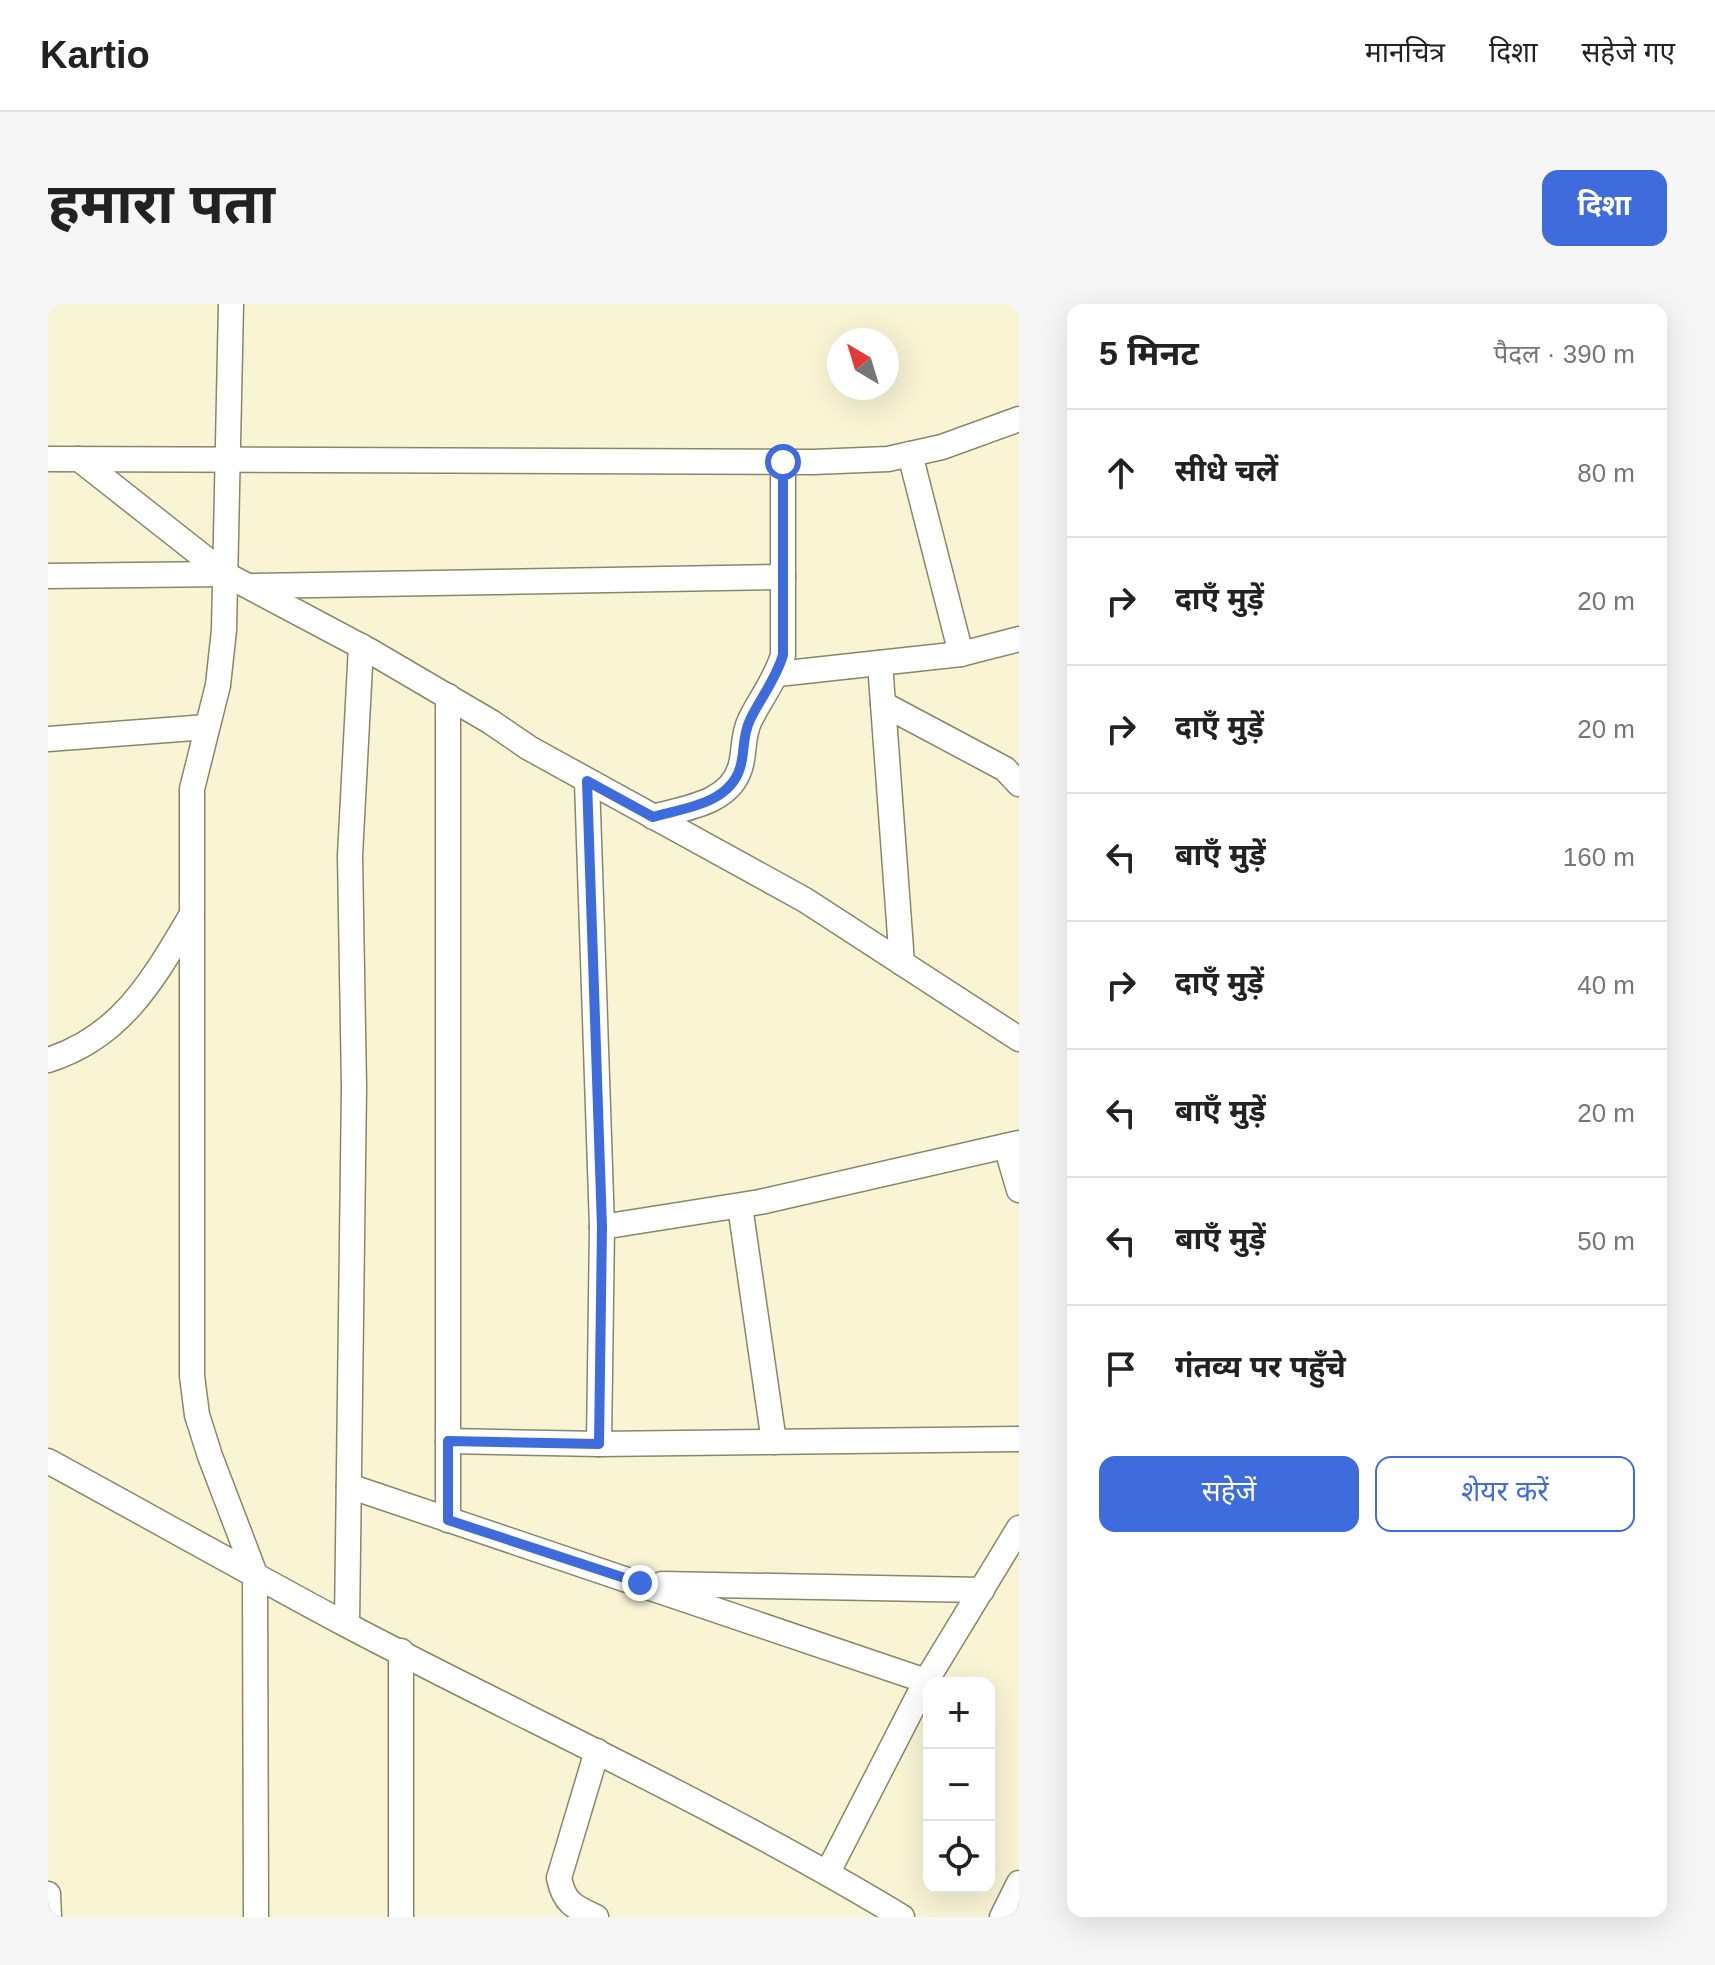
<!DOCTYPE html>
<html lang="hi">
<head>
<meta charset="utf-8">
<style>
  body { margin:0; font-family:Helvetica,"Noto Sans Devanagari",sans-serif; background:#f6f6f6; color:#222 }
  .controls { position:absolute; right:24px; bottom:24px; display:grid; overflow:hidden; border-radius:16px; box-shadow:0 8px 32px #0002 }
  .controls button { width:72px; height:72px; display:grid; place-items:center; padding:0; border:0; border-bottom:2px solid #e0e0e0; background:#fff; color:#222; font:40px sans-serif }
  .compass { position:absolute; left:779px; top:24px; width:72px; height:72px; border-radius:50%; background:#fff; box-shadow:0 8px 32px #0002; rotate:322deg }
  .stop { position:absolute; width:24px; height:24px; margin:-18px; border:6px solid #3f6cdd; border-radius:50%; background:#fff }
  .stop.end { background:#3f6cdd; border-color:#fff; box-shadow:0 2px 8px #0008 }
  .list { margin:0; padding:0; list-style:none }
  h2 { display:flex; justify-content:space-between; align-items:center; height:104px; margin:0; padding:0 32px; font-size:34px }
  h2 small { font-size:26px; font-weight:400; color:#767676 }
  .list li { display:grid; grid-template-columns:52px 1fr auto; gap:24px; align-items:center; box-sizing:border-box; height:128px; padding:0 32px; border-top:2px solid #e0e0e0 }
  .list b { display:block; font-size:30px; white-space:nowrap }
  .list em { font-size:26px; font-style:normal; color:#767676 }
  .actions { display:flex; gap:16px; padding:24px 32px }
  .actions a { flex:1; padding:18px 0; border:2px solid #3f6cdd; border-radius:16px; text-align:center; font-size:28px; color:#3f6cdd }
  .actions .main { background:#3f6cdd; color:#fff }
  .icon { flex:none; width:44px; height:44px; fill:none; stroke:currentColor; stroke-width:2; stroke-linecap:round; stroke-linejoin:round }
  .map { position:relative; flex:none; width:971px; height:1613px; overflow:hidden; border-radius:16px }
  header { display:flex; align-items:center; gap:48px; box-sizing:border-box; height:112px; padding:0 40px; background:#fff; border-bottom:2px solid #e0e0e0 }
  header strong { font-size:38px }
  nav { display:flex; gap:44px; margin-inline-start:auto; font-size:28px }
  .intro { display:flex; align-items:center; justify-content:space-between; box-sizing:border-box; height:192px; padding:0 48px }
  h1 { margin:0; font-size:56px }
  .button { padding:20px 36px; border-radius:16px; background:#3f6cdd; color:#fff; font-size:28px; font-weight:700 }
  main { display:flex; gap:48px; padding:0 48px }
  aside { flex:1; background:#fff; border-radius:16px; box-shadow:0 8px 32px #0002 }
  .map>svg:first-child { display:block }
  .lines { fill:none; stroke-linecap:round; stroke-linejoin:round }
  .minor-casing { stroke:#8a8669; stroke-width:27 }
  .minor { stroke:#fff; stroke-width:24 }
  .route { stroke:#3f6cdd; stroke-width:10 }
</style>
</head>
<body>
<header>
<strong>Kartio</strong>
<nav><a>मानचित्र</a><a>दिशा</a><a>सहेजे गए</a></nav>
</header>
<div class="intro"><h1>हमारा पता</h1><a class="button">दिशा</a></div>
<main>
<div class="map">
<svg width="971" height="1613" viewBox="0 0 971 1613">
  <rect width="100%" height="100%" fill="#f8f4d4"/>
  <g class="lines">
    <defs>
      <g id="minor">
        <polyline points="183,0 176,326 170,381 144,485 144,1072 149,1111 162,1152 207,1270 208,1613"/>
        <polyline points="862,150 913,350"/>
        <polyline points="0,155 765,158 840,155 894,143 971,115"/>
        <polyline points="31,155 177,270 322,347 443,418 481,444 757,596 971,735"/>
        <polyline points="0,272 177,270"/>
        <polyline points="204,282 735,273"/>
        <polyline points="832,359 854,659"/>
        <polyline points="730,370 913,350 971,335"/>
        <polyline points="400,392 400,1216"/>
        <polyline points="835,400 957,465 971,480"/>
        <polyline points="0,435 159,423"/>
        <polyline points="539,477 554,923 551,1140"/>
        <path d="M605 513C636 504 681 500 692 464 697 449 694 432 702 416 713 394 728 375 735 351V158"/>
        <path d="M0 756C74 733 106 674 143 612"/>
        <polyline points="958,842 971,886"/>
        <polyline points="692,902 726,1138"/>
        <polyline points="554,923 712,898 971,839"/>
        <polyline points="400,1137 551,1140 971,1135"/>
        <path d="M0 1157C99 1211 198 1267 297 1320 483 1418 674 1504 854 1613"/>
        <polyline points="301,1182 878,1377"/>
        <polyline points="614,1280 934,1286"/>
        <polyline points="299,1320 306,783 302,552 313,342"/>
        <polyline points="353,1347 353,1613"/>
        <polyline points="780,1568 878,1377 971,1224"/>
        <polyline points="0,1590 1,1613"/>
        <path d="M548 1613C526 1603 516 1599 511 1574L549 1447"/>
        <polyline points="954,1613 971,1579"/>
      </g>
    </defs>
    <use href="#minor" class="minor-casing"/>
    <use href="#minor" class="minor"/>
  </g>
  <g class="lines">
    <path class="route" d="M592 1279 400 1216V1137L551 1140 554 923 539 477 605 513C636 504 681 500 692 464 697 449 694 432 702 416 713 393 728 375 735 351V158"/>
  </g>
</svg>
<div class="controls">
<button>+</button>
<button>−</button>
<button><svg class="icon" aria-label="locate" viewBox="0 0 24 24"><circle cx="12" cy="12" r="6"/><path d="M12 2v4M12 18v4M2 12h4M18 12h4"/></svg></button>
</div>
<svg class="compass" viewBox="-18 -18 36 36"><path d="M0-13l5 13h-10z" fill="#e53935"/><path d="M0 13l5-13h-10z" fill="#767676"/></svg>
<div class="stop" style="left:735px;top:158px"></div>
<div class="stop end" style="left:592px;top:1279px"></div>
</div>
<aside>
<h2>5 मिनट<small>पैदल · 390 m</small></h2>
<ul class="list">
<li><svg class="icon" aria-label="ahead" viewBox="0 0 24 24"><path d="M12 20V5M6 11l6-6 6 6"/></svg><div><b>सीधे चलें</b></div><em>80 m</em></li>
<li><svg class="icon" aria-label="right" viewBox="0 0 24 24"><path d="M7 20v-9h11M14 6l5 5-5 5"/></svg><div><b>दाएँ मुड़ें</b></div><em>20 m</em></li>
<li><svg class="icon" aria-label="right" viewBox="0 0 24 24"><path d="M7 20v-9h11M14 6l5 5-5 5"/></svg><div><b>दाएँ मुड़ें</b></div><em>20 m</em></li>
<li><svg class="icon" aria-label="left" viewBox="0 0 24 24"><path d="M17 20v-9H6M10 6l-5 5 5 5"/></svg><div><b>बाएँ मुड़ें</b></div><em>160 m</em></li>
<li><svg class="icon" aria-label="right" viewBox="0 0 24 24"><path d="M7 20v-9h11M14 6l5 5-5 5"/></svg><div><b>दाएँ मुड़ें</b></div><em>40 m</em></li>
<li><svg class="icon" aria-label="left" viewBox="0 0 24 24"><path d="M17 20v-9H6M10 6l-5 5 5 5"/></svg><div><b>बाएँ मुड़ें</b></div><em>20 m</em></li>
<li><svg class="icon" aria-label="left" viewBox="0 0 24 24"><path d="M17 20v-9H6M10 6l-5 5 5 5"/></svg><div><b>बाएँ मुड़ें</b></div><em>50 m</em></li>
<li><svg class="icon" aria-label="arrive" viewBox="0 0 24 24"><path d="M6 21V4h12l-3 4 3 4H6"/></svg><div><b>गंतव्य पर पहुँचे</b></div></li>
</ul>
<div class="actions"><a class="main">सहेजें</a><a>शेयर करें</a></div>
</aside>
</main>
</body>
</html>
